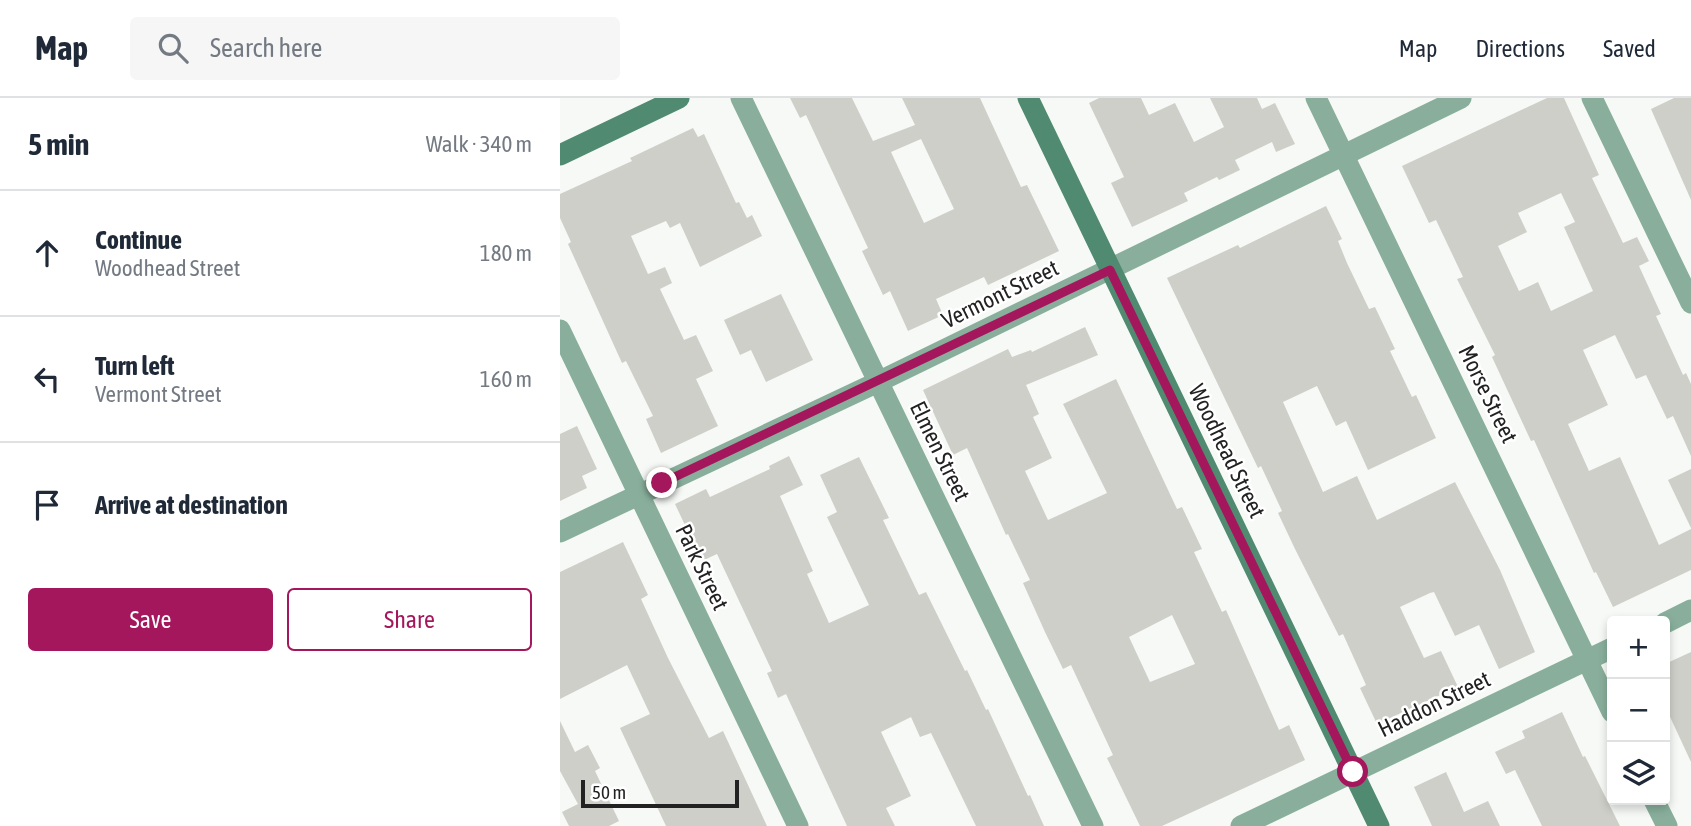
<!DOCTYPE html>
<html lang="en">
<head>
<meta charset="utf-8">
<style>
  body { margin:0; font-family:"Asap Condensed",sans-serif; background:#f6f6f7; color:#1f2937 }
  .controls { position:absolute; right:21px; bottom:21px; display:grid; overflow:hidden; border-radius:7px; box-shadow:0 4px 10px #0003 }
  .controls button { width:63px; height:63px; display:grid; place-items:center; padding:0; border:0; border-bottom:2px solid #e0e1e3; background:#fff; color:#1f2937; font:35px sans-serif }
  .scale { position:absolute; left:21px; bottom:18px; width:158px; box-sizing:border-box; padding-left:7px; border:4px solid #212221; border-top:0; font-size:19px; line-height:24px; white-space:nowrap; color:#212221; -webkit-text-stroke:5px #fff; paint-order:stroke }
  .stop { position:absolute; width:21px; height:21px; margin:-16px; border:5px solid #a4175d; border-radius:50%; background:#fff }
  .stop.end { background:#a4175d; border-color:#fff; box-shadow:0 2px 7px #0008 }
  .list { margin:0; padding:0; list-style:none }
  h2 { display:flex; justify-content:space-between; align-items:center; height:91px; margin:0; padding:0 28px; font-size:30px }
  h2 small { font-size:23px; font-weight:400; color:#747a83 }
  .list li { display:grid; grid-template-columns:46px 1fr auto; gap:21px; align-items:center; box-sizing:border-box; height:126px; padding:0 28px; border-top:2px solid #e0e1e3 }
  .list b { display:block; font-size:26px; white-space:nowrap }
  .list p { margin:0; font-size:23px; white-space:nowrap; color:#747a83 }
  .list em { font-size:23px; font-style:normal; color:#747a83 }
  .actions { display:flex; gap:14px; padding:21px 28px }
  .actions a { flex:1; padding:16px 0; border:2px solid #a4175d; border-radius:7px; text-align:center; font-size:24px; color:#a4175d }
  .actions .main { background:#a4175d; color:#fff }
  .icon { flex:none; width:38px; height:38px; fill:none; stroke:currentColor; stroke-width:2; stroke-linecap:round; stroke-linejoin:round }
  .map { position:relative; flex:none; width:1131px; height:728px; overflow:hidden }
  header { display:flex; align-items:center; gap:42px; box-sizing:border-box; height:98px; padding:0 35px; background:#fff; border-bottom:2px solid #e0e1e3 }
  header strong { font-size:33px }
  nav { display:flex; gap:38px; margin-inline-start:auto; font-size:24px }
  .search { width:490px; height:63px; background:#f6f6f7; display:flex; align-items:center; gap:18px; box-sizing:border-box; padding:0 24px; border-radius:7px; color:#747a83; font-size:26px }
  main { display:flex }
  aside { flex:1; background:#fff }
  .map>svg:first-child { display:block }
  .building { fill:#cfcfca; fill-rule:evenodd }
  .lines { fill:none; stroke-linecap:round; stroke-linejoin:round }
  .street { stroke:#89af9c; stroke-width:21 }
  .secondary { stroke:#508b71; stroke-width:21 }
  .route { stroke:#a4175d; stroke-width:9 }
  .labels { text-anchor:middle; stroke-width:5; stroke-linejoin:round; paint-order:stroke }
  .street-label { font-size:23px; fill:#212221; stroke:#fff }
</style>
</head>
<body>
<header>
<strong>Map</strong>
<div class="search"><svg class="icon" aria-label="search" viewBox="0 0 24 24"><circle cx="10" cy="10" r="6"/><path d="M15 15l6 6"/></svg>Search here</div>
<nav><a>Map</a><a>Directions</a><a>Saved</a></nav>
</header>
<main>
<aside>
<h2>5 min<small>Walk · 340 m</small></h2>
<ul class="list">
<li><svg class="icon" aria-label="ahead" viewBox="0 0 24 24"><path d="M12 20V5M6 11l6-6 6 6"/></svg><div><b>Continue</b><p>Woodhead Street</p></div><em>180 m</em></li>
<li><svg class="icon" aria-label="left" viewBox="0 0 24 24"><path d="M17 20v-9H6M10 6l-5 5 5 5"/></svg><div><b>Turn left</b><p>Vermont Street</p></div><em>160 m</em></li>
<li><svg class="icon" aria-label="arrive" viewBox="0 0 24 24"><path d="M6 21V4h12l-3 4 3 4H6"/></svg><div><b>Arrive at destination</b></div></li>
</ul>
<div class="actions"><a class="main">Save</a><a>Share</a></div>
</aside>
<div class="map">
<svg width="1131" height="728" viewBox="0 0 1131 728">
  <rect width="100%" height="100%" fill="#f6f9f5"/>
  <g class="building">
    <path d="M230 0H292L313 43 355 27 342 0H420L461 89 467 87 499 153 428 187 424 179 376 201 383 217 348 233 330 193 323 197 302 153 308 150 246 17 240 20ZM361 41 394 111 364 125 331 54Z"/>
    <polygon points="539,0 581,0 589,17 615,5 634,44 664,29 650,0 697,0 702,11 715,5 735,46 716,54 712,44 675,62 680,72 659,82 657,79 624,95 628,103 572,129 551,85 564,79 529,5"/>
    <path d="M987 0H1004L1039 77 1032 80 1063 145 1077 139 1089 163 1079 168 1101 216 1096 218 1123 277 1126 275 1131 286V358L1113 318 1107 321 1086 277 1076 281 1055 237 1023 252 1048 307 1008 326 1029 373 1060 359 1099 447 1131 431V472L1053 509 1036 474 1034 475 974 342 971 343 932 259 935 257 897 181 903 179 876 122 869 125 842 68ZM1001 95 1015 124 1004 129 1033 193 991 213 978 184 959 193 938 148 967 134 958 115Z"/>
    <polygon points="1114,0 1131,0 1131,102 1091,11"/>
    <polygon points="133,30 138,39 144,36 176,105 179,104 187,120 192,117 202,138 140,169 120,125 110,130 106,123 71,138 88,176 105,169 112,185 100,191 124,242 136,237 153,273 136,281 158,328 101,355 86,321 93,318 66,263 62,265 8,146 11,144 0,120 0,96 72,63 70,60"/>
    <polygon points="766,108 782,141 778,143 787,165 809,211 815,209 835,251 830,253 852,299 856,297 876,340 808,372 786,323 776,328 757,288 723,304 763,394 797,378 817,422 895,384 940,472 975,554 939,571 919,527 895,538 874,494 870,495 840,509 864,560 881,553 898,589 817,626 800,590 806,587 783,536 779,538 735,451 718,415 722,413 701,368 698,370 607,180 678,147 680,150"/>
    <polygon points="221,196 253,262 206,284 191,252 180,257 164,222"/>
    <path d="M525 229 538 257 466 287 479 316 473 319 492 360 465 373 488 422 547 395 503 306 556 281 617 411 622 409 642 451 634 454 662 514 666 512 719 632 729 627 745 662 602 728H580L547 660 553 657 511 567 503 571 485 534 463 485 470 482 448 436 446 437 407 350 393 357 363 292 448 251 452 259 471 252 472 254ZM612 517 635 566 590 584 569 539Z"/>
    <polygon points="17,328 37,371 22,378 27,390 0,403 0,336"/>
    <polygon points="229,358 243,387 220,398 253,473 247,476 269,525 309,507 267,419 277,414 260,377 299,359 329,420 323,422 359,497 366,494 405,573 407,572 426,612 428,611 468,698 470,697 484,728 416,728 371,635 360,639 351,619 321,634 351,698 326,710 335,728 287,728 226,596 218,600 207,575 212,573 157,456 142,463 115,406 146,391 150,399 210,371 209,368"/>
    <polygon points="1131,371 1131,430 1108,382"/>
    <polygon points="63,444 88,497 81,501 108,560 149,640 163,633 207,728 106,728 60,630 90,616 67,567 0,601 0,474"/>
    <polygon points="1131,554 1131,664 1105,608 1105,566"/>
    <polygon points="1002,614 1023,659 1025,658 1060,728 982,728 955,672 946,676 935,654 965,640 962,633"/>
    <polygon points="0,623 15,654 28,647 40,670 35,673 59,723 49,728 9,728 2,714 18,706 0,673"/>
    <polygon points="886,674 904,714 928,703 940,728 872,728 854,689"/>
  </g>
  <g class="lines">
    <g class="street">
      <polyline points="181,0 533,728"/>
      <polyline points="756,0 1052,614"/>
      <polyline points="1032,0 1131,205"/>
      <polyline points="0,232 238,728"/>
      <polyline points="0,434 318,284 901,0"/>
      <polyline points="1105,525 1131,512"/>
      <polyline points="1094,702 1107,728"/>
      <polyline points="681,728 1052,550"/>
    </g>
    <g class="secondary">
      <polyline points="468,0 819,728"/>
      <polyline points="0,57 119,0"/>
    </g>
  </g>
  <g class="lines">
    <polyline class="route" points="102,385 550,172 793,674"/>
  </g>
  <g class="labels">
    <g class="street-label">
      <text transform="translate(440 196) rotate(-26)" y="8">Vermont Street</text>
      <text transform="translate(928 296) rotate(64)" y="8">Morse Street</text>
      <text transform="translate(380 353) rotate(64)" y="8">Elmen Street</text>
      <text transform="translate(667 353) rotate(64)" y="8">Woodhead Street</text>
      <text transform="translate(142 469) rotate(64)" y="8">Park Street</text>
      <text transform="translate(874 606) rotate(-26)" y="8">Haddon Street</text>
    </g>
  </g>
</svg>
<div class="controls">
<button>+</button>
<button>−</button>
<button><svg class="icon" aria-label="layers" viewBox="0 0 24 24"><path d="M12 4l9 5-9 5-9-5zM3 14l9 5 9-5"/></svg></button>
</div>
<div class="scale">50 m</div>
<div class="stop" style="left:793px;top:674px"></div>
<div class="stop end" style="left:102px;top:385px"></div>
</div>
</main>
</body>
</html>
